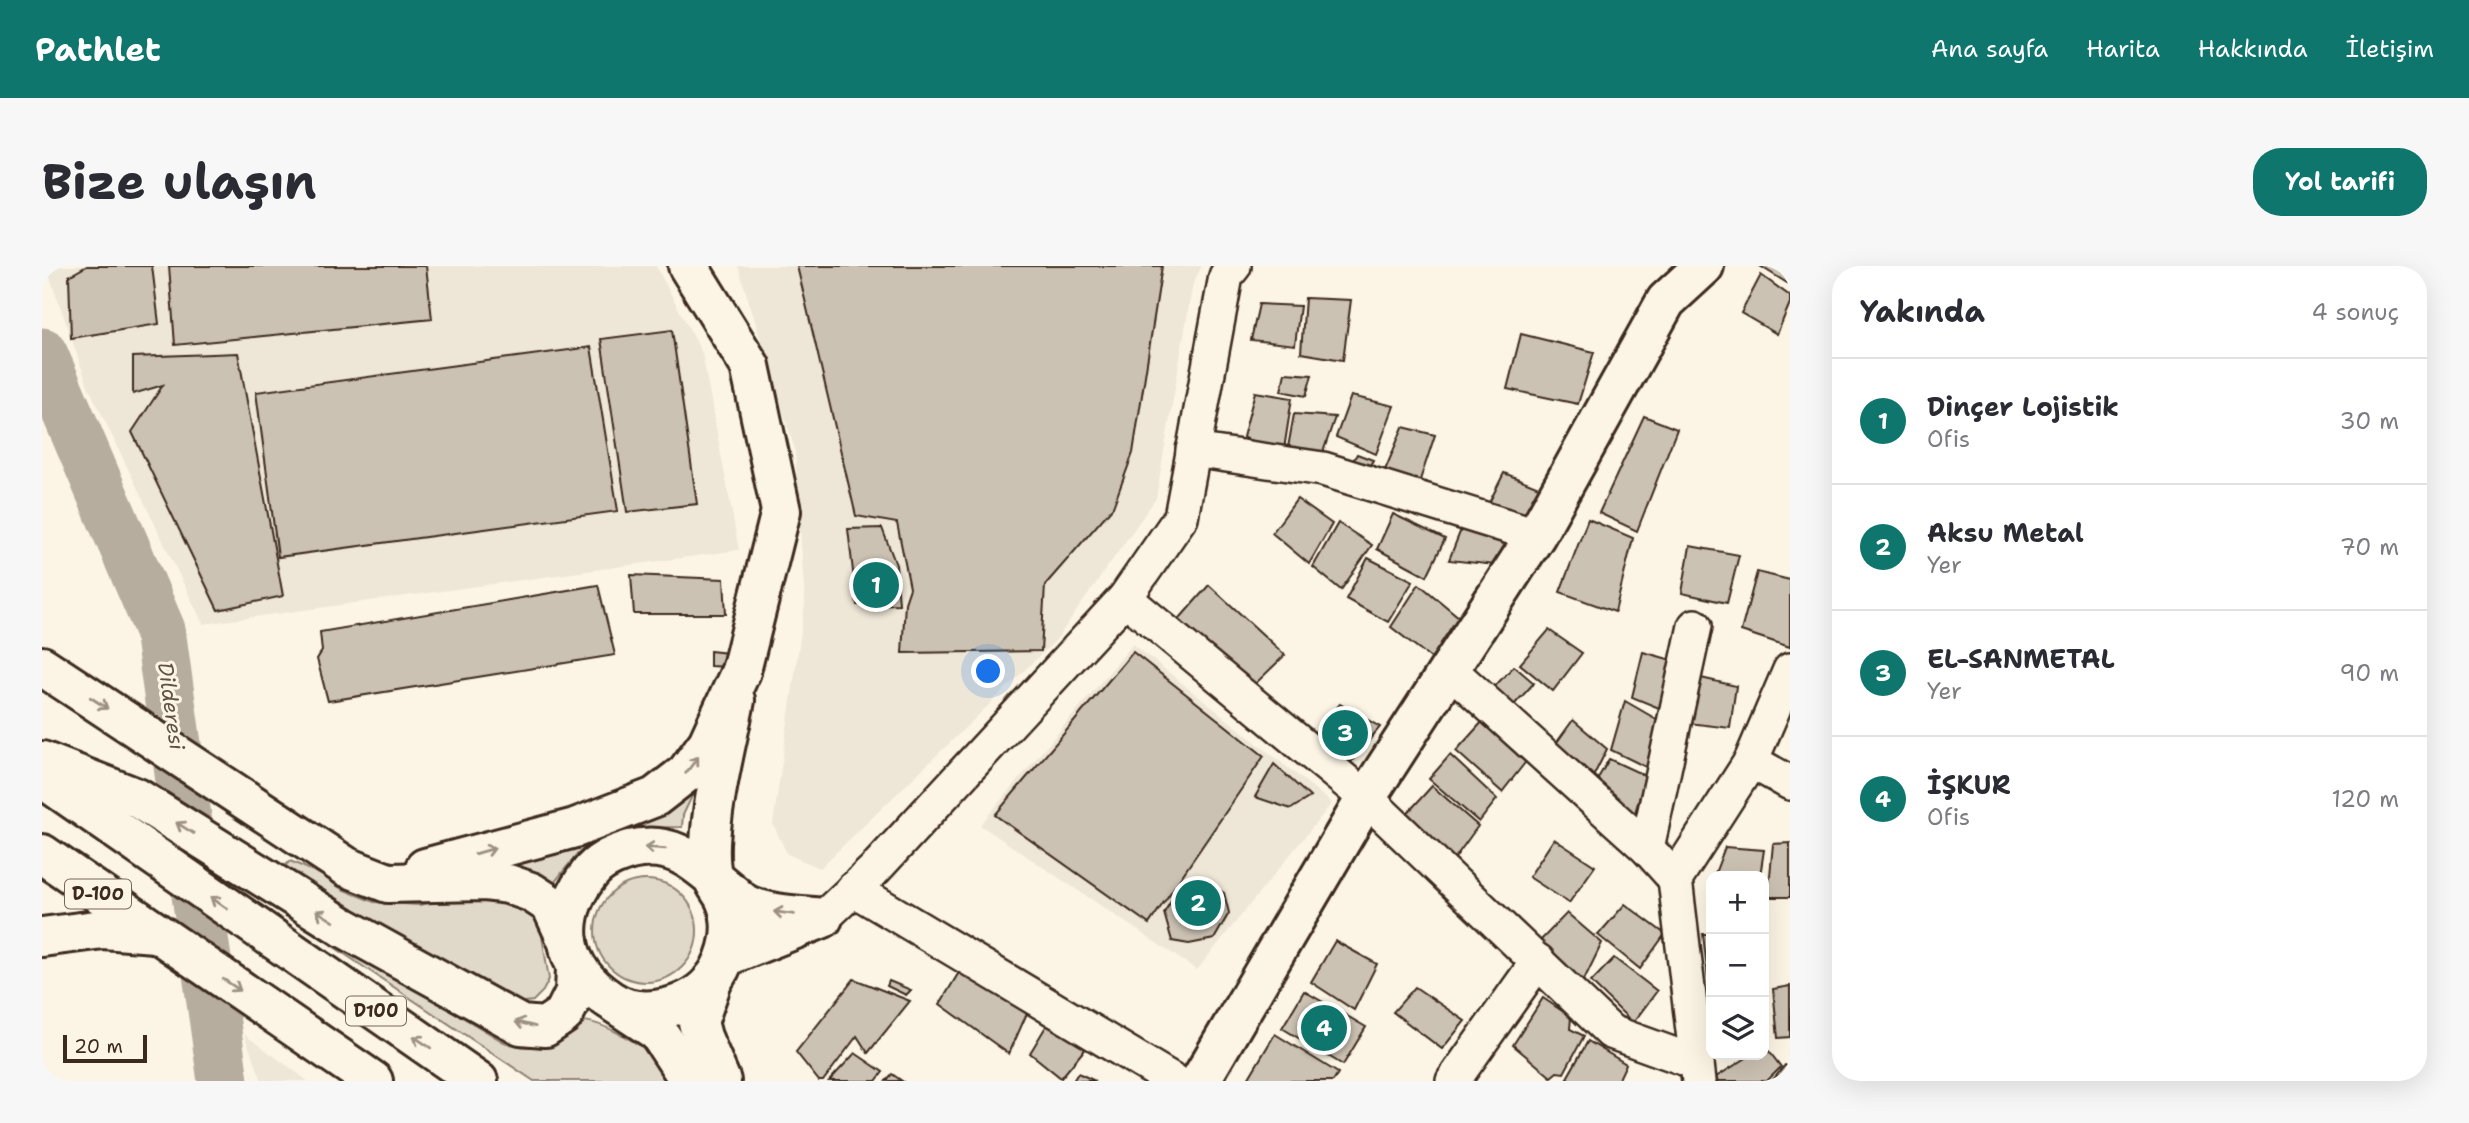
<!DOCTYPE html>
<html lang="tr">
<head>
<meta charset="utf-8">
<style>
  body { margin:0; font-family:"Shantell Sans",sans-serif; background:#f7f7f7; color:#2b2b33 }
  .controls { position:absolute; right:21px; bottom:21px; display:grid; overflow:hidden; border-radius:14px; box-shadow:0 7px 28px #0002 }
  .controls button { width:63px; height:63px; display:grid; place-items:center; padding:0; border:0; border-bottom:2px solid #e1e1e2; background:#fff; color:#2b2b33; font:35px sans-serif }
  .scale { position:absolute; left:21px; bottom:18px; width:84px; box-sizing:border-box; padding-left:7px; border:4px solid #3b2a1e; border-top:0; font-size:19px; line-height:24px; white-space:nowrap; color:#3b2a1e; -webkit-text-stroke:5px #fcf5e5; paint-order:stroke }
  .you { position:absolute; left:947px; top:406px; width:24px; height:24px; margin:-18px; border:5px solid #fff; border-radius:50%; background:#1a73e8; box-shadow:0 0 0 10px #1a73e833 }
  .badge { display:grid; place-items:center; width:46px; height:46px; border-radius:50%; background:#0f766e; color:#fff; font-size:23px; font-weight:700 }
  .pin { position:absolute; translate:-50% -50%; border:4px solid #fff; box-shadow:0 2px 7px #0006 }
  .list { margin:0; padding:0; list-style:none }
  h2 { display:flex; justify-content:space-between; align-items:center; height:91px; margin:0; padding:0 28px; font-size:30px }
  h2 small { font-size:23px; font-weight:400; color:#7c7c81 }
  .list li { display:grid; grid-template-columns:46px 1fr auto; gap:21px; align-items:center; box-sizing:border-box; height:126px; padding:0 28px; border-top:2px solid #e1e1e2 }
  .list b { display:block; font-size:26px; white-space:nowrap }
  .list p { margin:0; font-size:23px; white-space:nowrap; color:#7c7c81 }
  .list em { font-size:23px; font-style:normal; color:#7c7c81 }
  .icon { flex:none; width:38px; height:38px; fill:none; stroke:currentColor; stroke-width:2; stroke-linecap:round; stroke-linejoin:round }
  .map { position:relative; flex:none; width:1748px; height:815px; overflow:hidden; border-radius:28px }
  header { display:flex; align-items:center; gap:42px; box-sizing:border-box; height:98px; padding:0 35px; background:#0f766e; color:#fff }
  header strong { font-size:33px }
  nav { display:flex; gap:38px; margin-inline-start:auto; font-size:24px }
  .intro { display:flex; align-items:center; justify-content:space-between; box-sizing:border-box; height:168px; padding:0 42px }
  h1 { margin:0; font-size:49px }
  .button { padding:18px 32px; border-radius:28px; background:#0f766e; color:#fff; font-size:24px; font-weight:700 }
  main { display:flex; gap:42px; padding:0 42px }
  aside { flex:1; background:#fff; border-radius:28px; box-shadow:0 7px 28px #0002 }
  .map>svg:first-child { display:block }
  .built { fill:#eee6d6 }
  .green { fill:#e0d8c8; stroke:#8e8173; stroke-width:2 }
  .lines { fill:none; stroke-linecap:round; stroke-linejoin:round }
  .river { stroke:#b7ad9e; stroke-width:51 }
  .building { fill:#ccc2b3; stroke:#3b2a1e; stroke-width:2 }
  .minor-casing { stroke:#3b2a1e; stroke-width:38 }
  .tertiary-casing { stroke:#3b2a1e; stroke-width:44 }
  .secondary-casing { stroke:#3b2a1e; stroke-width:44 }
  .trunk-casing { stroke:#3b2a1e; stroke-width:44 }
  .minor { stroke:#fcf5e5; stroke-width:33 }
  .tertiary { stroke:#fcf5e5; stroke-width:38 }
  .secondary { stroke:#fcf5e5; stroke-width:38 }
  .trunk { stroke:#fcf5e5; stroke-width:38 }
  .oneway { stroke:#9c9082 }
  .labels { text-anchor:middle; stroke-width:6; stroke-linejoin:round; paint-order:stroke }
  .shield { fill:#fcf5e5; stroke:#75675a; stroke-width:2 }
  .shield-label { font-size:18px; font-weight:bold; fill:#3b2a1e }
  .water-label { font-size:21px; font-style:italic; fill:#605144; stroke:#fcf5e5 }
</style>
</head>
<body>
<header>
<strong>Pathlet</strong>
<nav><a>Ana sayfa</a><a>Harita</a><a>Hakkında</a><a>İletişim</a></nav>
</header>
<div class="intro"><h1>Bize ulaşın</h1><a class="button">Yol tarifi</a></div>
<main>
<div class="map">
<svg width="1748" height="815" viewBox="0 0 1748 815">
  <rect width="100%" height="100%" fill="#fcf5e5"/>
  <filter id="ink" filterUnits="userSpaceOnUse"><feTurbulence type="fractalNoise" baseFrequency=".0143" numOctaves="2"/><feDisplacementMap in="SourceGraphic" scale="14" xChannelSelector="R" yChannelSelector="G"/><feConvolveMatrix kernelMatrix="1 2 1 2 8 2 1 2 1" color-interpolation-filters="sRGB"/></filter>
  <g filter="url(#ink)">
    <g class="built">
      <polygon points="4,0 614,0 660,87 697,284 161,358 46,120"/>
      <polygon points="696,0 1160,0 1151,17 1114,232 1014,374 778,602 745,588 731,558 763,338 753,184"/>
      <polygon points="1091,378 1290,537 1155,704 938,559"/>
      <polygon points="202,768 266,815 220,815"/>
    </g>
    <g class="green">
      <path d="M646 522 652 526 641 549 640 561C608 561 566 561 541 583 530 593 521 606 512 617L471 603 461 593Z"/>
      <polygon points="248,595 278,608 300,623 332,636 377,639 434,628 480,640 492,648 498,657 507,713 501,725 491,735 467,738 240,603"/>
      <circle cx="604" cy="665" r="51"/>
      <path d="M289 679 304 681 462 776C482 783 500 784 518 770 523 766 529 759 535 756 552 750 601 779 613 792 618 798 622 808 627 815H492Z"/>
    </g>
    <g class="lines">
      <polyline class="river" points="0,87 118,364 181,815"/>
    </g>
    <g class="building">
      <polygon points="45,0 110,0 117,58 29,72 27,10"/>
      <polygon points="127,0 384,0 390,53 133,79"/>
      <polygon points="755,0 1120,0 1091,187 1071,241 1003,319 999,385 860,387 863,337 868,322 855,257 814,250"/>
      <polygon points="1718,0 1748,0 1748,13 1745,17"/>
      <polygon points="1719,9 1748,30 1748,37 1735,68 1699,47"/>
      <polygon points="1263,32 1309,34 1301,94 1259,87"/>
      <polygon points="1217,38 1258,40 1253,79 1209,74"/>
      <polygon points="630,64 655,238 585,246 559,73"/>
      <polygon points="1479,68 1552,86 1536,138 1465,123"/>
      <polygon points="549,81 576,245 236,291 214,126"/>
      <polygon points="196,87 241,330 176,344 90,166 121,119 91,128 91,91"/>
      <polygon points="1243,107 1270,109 1264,130 1239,125"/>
      <polygon points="1213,126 1250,132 1242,183 1213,177 1201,171"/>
      <polygon points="1309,130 1352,140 1334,188 1294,171"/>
      <polygon points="1252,148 1293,151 1278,195 1245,187"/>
      <polygon points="1602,150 1635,163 1595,265 1557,247"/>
      <polygon points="1361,161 1393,169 1376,220 1341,209"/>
      <polygon points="1315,188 1331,194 1324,206 1308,200"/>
      <polygon points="1462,207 1497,221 1487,252 1447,237"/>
      <polygon points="1255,233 1290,258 1267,298 1230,267"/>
      <polygon points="1351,248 1403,273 1385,310 1335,283"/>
      <polygon points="1546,253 1591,272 1573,346 1518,326"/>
      <polygon points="1422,256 1479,269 1462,300 1407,294"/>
      <polygon points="1296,257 1330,279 1299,324 1271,301"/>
      <polygon points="840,262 854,299 857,338 815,339 806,263"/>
      <polygon points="1648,280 1697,289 1685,337 1640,327"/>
      <polygon points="1326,292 1371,315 1346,356 1304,333"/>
      <polygon points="1715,306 1748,314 1748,381 1699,365"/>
      <polygon points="589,309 682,313 684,348 592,348"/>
      <polygon points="1377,318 1418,352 1389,392 1349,361"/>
      <polygon points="556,319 573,389 286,435 275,393 280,385 278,366"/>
      <polygon points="1167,319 1243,389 1209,422 1132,359"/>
      <polygon points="1507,364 1540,387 1511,425 1478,398"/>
      <polygon points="668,385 686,387 685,401 668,400"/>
      <polygon points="1091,386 1222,490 1107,658 953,549"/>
      <polygon points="1601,386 1637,396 1627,446 1590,431"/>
      <polygon points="1472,400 1492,417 1471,440 1452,421"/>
      <polygon points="1659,412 1694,420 1688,462 1646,457"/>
      <polygon points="1583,435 1621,457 1608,503 1569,484"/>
      <polygon points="1298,438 1338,461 1304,502 1267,473"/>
      <polygon points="1531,454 1565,483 1549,515 1510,483"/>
      <polygon points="1441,455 1486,493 1460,526 1414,485"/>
      <polygon points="1408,489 1455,533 1437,556 1387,513"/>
      <polygon points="1567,493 1604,510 1592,550 1551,521"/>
      <polygon points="1232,498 1268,531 1249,543 1213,531"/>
      <polygon points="1390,520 1436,560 1410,596 1362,551"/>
      <polygon points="1512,573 1553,600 1527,637 1487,611"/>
      <polygon points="1748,577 1748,631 1726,631 1731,578"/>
      <polygon points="1683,581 1722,584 1718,610 1672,610"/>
      <polygon points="1162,616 1182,627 1187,647 1172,673 1147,678 1130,675 1122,647 1139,618"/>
      <polygon points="1583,638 1623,668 1598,703 1556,669"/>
      <polygon points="1525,647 1560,677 1540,718 1498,675"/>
      <polygon points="1661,668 1669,668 1669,720 1667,720"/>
      <polygon points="1293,675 1335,698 1312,744 1269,716"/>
      <polygon points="1572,692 1615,725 1591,757 1549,716"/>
      <polygon points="919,703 986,745 967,788 898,738"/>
      <polygon points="812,713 868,735 826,787 815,770 781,815 777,815 754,786"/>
      <polygon points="847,715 869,724 864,729 845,720"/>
      <polygon points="1748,720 1748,771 1736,772 1731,723"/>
      <polygon points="1373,721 1423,755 1400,783 1351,746"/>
      <polygon points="1262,725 1324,761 1301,799 1240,762"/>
      <polygon points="1501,732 1529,751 1528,763 1542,770 1522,807 1515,806 1509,811 1471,779"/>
      <polygon points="1006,757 1048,777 1019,812 988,787"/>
      <polygon points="1233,768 1296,807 1291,815 1205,815"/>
      <polygon points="1546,775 1584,798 1576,815 1530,815 1525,812"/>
      <polygon points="1723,780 1739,801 1725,815 1676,815 1674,811 1709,789 1722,789"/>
      <polygon points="813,787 841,806 834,815 787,815"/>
      <polygon points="1743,799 1748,802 1748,815 1730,815"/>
      <polygon points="1036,807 1053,815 1031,815"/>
      <polygon points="850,808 860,815 844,815"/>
    </g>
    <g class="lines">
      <defs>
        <g id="minor">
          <polyline points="1151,184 1281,203 1494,269"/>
          <polyline points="1083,332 1324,532 1569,766 1655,797"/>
          <polyline points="1407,403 1605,582 1633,613"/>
          <polyline points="1709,495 1748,517"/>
          <polyline points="1605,582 1653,360"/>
          <polyline points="811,623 1132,815"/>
          <polyline points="781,652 833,603 1083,332 1139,251 1184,10 1192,0"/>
          <polyline points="1411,815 1496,695"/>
          <polyline points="1657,815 1633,613 1709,495 1748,404"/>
        </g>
        <g id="tertiary">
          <polyline points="646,0 708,100 739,245 699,405"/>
          <polyline points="1158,815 1324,532 1494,269 1624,35 1662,0"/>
        </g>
        <g id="secondary">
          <path d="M685 690 781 652C757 649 730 649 707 640 700 637 693 629 686 624 655 599 633 573 588 584 574 588 557 595 548 607 532 627 522 650 526 676 530 702 547 720 568 734 599 755 652 742 673 711 687 690 694 661 684 636 681 627 674 621 671 612 659 572 685 478 693 434"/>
          <polyline points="671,713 656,756 660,771 679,815"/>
          <polyline points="575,739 616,766 648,815"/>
        </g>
        <g id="trunk">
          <polyline points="0,400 305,601 346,617 441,615 466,618 489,626 509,639 526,676"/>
          <polyline points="0,495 95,532 301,661 479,759 503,761 522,748 533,726 534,702"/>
          <polyline points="0,512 436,815"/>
          <polyline points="0,588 331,815"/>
          <polyline points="383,602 533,562 613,531 644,507 666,477 699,405"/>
          <polyline points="0,671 61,663 113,667"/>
        </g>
      </defs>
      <use href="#minor" class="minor-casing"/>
      <use href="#tertiary" class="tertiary-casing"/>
      <use href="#secondary" class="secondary-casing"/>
      <use href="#trunk" class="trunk-casing"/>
      <use href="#minor" class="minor"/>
      <use href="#tertiary" class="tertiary"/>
      <use href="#secondary" class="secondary"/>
      <use href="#trunk" class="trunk"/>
    </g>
    <defs><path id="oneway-shaft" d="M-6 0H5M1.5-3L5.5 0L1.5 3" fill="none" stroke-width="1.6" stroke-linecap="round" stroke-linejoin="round" transform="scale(1.75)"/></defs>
    <g class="oneway">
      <use href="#oneway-shaft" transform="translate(57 437) rotate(33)"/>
      <use href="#oneway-shaft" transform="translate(650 499) rotate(-53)"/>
      <use href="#oneway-shaft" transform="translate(143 562) rotate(-148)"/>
      <use href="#oneway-shaft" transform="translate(613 582) rotate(-176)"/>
      <use href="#oneway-shaft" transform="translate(443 585) rotate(-16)"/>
      <use href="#oneway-shaft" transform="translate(177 637) rotate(-145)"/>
      <use href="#oneway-shaft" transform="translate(742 647) rotate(-173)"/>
      <use href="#oneway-shaft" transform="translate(283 650) rotate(-148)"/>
      <use href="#oneway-shaft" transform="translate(190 719) rotate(34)"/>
      <use href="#oneway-shaft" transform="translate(483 758) rotate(-166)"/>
      <use href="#oneway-shaft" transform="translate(380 776) rotate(-146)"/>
    </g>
  </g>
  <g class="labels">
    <g class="shield">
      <rect x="23" y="613.5" width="66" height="29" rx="5"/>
      <rect x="304" y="730.5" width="60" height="29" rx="5"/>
    </g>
    <g class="shield-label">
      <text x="56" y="634">D-100</text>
      <text x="334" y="751">D100</text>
    </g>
    <g class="water-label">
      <text transform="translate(129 440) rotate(82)" y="7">Dilderesi</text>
    </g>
  </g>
</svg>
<div class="controls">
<button>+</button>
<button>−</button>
<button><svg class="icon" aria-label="layers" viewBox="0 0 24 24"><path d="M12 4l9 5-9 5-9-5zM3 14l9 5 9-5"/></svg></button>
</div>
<div class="scale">20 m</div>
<div class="you"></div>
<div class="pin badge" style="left:834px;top:319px">1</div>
<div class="pin badge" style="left:1156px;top:637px">2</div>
<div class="pin badge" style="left:1303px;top:467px">3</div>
<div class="pin badge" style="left:1282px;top:762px">4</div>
</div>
<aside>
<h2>Yakında<small>4 sonuç</small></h2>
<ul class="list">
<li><span class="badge">1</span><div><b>Dinçer Lojistik</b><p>Ofis</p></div><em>30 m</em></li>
<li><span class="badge">2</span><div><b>Aksu Metal</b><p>Yer</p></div><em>70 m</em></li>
<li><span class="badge">3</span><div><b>EL-SANMETAL</b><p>Yer</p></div><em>90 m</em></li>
<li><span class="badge">4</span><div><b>İŞKUR</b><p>Ofis</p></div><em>120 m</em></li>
</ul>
</aside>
</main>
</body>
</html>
